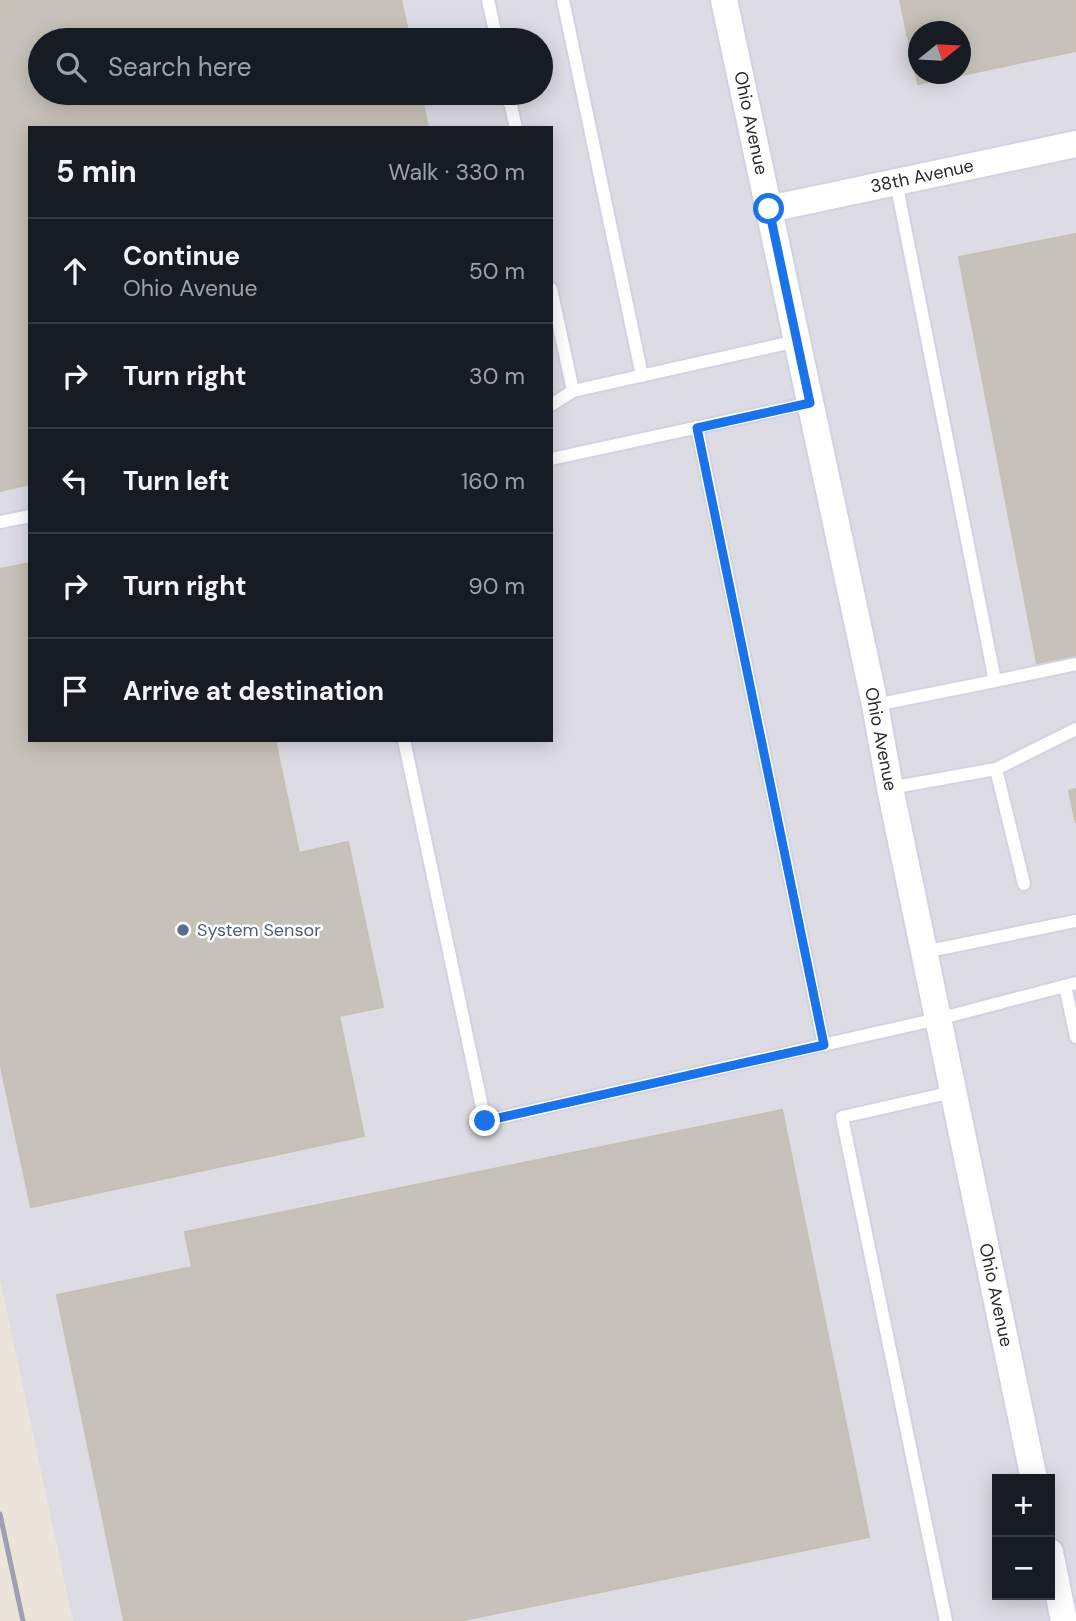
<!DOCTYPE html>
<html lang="en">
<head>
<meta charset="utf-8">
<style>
  body { margin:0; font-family:"DM Sans",sans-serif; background:#242831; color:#f1f3f6 }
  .controls { position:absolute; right:21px; bottom:21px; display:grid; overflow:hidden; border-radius:0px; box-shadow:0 4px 18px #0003 }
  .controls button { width:63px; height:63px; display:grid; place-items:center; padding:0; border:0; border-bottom:2px solid #363941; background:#171b24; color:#f1f3f6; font:35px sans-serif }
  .compass { position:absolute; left:908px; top:21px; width:63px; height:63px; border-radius:50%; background:#171b24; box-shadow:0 4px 18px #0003; rotate:72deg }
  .stop { position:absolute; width:21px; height:21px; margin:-16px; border:5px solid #1a73e8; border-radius:50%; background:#fff }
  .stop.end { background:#1a73e8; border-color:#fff; box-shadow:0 2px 7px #0008 }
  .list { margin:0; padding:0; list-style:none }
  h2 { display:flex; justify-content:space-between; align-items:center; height:91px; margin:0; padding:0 28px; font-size:30px }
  h2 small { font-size:23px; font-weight:400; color:#9ea1a6 }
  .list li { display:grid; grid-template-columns:46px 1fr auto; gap:21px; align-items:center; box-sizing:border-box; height:105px; padding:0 28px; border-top:2px solid #363941 }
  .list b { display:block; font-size:26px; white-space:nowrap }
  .list p { margin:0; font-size:23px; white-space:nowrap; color:#9ea1a6 }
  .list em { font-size:23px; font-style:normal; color:#9ea1a6 }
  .icon { flex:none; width:38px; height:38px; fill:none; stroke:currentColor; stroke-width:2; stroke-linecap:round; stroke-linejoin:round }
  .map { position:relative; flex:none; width:1076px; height:1621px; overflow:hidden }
  .search { position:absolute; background:#171b24; box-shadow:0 4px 18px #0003; left:28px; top:28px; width:525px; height:77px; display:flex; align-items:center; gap:18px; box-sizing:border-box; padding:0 24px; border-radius:38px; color:#9ea1a6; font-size:26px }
  .panel { position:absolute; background:#171b24; box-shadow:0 4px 18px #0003; left:28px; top:126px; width:525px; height:616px; border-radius:0px }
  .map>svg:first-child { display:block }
  .industrial { fill:#dddbe3; fill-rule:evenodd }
  .building { fill:#c7c2b9; stroke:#c6c0b4; stroke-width:2; fill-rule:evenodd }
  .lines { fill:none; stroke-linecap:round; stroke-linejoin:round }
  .service-casing { stroke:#cfd3e2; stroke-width:16 }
  .minor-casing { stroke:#cfd3e2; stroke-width:30 }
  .service { stroke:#fff; stroke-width:12 }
  .minor { stroke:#fff; stroke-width:26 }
  .rail { stroke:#9da0b3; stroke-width:5 }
  .route { stroke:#1a73e8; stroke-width:9 }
  .service-dot { fill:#5c6f8a; stroke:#fff; stroke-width:2.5 }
  .labels { text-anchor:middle; stroke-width:5; stroke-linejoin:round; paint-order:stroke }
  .street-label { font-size:18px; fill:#292929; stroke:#fff }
  .service-label { font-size:18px; fill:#4e5e75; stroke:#fff; text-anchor:start }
</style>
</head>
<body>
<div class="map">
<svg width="1076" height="1621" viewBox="0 0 1076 1621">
  <rect width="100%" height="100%" fill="#ebe4da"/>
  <path class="industrial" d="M0 0H1076V1621H73L0 1279ZM918 32H960V74H918ZM40 40H541V93H40ZM30 128H551V740H30ZM997 1479H1050V1595H997Z"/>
  <g class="building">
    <polygon points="0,0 401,0 410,40 40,40 40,93 421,93 428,128 30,128 30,484 0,491"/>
    <path d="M900 0H1076V51L918 84ZM918 32H960V74H918Z"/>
    <polygon points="1076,234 1076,656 1037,663 959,257"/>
    <polygon points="30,563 30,740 275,740 299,853 348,842 383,1007 339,1016 364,1136 31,1207 0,1062 0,569"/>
    <polygon points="1076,789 1076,823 1069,791"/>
    <polygon points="782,1110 869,1537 459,1621 124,1621 57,1295 192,1267 185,1232"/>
  </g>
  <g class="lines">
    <defs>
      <g id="service">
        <polyline points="488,0 497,40"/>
        <polyline points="563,0 642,376"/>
        <polyline points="508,93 516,128"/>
        <polyline points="551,289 573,391"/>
        <polyline points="551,405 573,391 797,341"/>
        <polyline points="697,427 824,1045"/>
        <polyline points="551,459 810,403"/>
        <polyline points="0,522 30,516"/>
        <polyline points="995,681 1076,664"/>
        <polyline points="875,705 995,681 896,182"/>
        <polyline points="404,740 485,1121 938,1019 1076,983"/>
        <polyline points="996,769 1024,884"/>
        <polyline points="890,788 996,769 1076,729"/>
        <polyline points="924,952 1076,921"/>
        <polyline points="1065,986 1076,1037"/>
        <polyline points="946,1621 842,1117 953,1092"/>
      </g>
      <g id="minor">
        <polyline points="724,0 875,705 890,788 1034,1479"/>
        <polyline points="769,209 1076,144"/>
        <polyline points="1050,1552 1064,1621"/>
      </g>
    </defs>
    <use href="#service" class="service-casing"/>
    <use href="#minor" class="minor-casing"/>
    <use href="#service" class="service"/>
    <use href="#minor" class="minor"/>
    <polyline class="rail" points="0,1514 23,1621"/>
  </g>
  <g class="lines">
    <polyline class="route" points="485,1121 824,1045 697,428 810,403 769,209"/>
  </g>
  <circle class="service-dot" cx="183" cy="930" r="7"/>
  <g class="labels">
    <g class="street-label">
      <text transform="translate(751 123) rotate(78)" y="6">Ohio Avenue</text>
      <text transform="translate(922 176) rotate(-12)" y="6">38th Avenue</text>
      <text transform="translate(881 739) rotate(79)" y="6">Ohio Avenue</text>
      <text transform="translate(996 1295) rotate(78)" y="6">Ohio Avenue</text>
    </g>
    <g class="service-label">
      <text x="197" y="936">System Sensor</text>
    </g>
  </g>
</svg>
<div class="controls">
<button>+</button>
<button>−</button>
</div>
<svg class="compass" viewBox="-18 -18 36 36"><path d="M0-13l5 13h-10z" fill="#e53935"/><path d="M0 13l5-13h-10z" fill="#9ea1a6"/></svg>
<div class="stop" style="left:769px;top:209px"></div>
<div class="stop end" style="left:485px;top:1121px"></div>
<div class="search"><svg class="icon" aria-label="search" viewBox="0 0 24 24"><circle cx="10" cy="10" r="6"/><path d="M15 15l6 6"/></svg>Search here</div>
<section class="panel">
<h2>5 min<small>Walk · 330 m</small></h2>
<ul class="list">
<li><svg class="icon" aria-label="ahead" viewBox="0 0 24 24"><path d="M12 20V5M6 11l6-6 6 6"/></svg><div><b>Continue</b><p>Ohio Avenue</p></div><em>50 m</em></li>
<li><svg class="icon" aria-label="right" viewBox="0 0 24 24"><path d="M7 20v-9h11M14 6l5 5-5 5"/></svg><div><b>Turn right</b></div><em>30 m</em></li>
<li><svg class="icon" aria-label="left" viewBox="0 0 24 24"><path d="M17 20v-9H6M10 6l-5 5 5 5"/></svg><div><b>Turn left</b></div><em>160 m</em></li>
<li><svg class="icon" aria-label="right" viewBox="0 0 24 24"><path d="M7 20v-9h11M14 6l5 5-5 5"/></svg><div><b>Turn right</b></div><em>90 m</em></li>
<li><svg class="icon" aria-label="arrive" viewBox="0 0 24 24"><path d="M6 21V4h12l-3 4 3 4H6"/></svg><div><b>Arrive at destination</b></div></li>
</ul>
</section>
</div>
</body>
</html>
